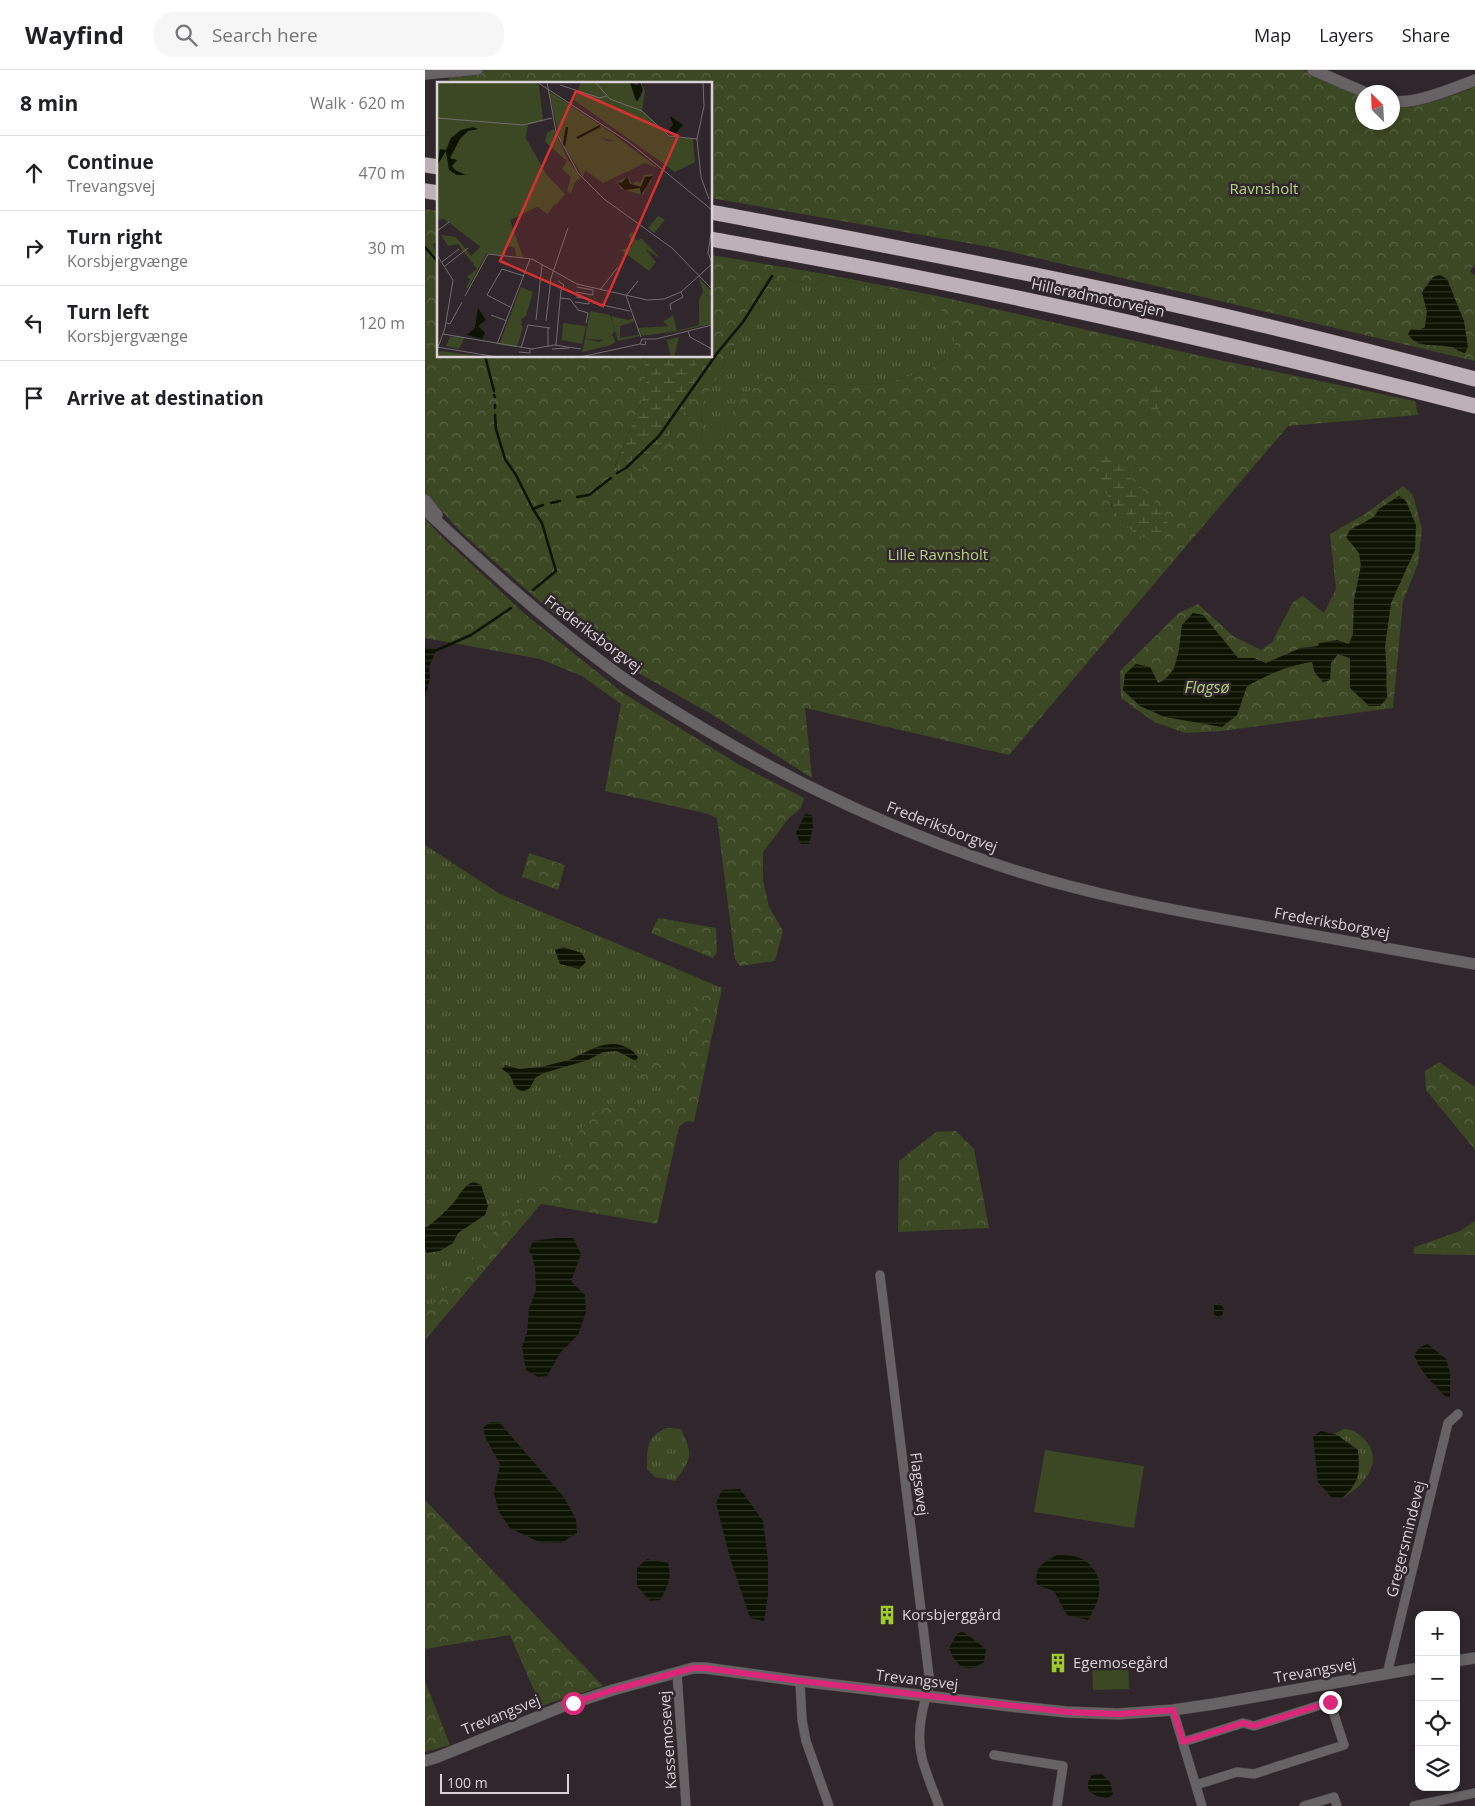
<!DOCTYPE html>
<html lang="en">
<head>
<meta charset="utf-8">
<style>
  body { margin:0; font-family:"Open Sans",sans-serif; background:#f6f6f6; color:#202124 }
  .controls { position:absolute; right:15px; bottom:15px; display:grid; overflow:hidden; border-radius:10px; box-shadow:0 2px 8px #0003 }
  .controls button { width:45px; height:45px; display:grid; place-items:center; padding:0; border:0; border-bottom:1px solid #e0e0e0; background:#fff; color:#202124; font:25px sans-serif }
  .compass { position:absolute; left:930px; top:15px; width:45px; height:45px; border-radius:50%; background:#fff; box-shadow:0 2px 8px #0003; rotate:336deg }
  .scale { position:absolute; left:15px; bottom:12px; width:129px; box-sizing:border-box; padding-left:5px; border:2px solid #d9d3d6; border-top:0; font-size:14px; line-height:18px; white-space:nowrap; color:#d9d3d6; -webkit-text-stroke:4px #2f272b; paint-order:stroke }
  .stop { position:absolute; width:15px; height:15px; margin:-11px; border:4px solid #db2777; border-radius:50%; background:#fff }
  .stop.end { background:#db2777; border-color:#fff; box-shadow:0 1px 5px #0008 }
  .list { margin:0; padding:0; list-style:none }
  h2 { display:flex; justify-content:space-between; align-items:center; height:65px; margin:0; padding:0 20px; font-size:21px }
  h2 small { font-size:16px; font-weight:400; color:#757577 }
  .list li { display:grid; grid-template-columns:32px 1fr auto; gap:15px; align-items:center; box-sizing:border-box; height:75px; padding:0 20px; border-top:1px solid #e0e0e0 }
  .list b { display:block; font-size:19px; white-space:nowrap }
  .list p { margin:0; font-size:16px; white-space:nowrap; color:#757577 }
  .list em { font-size:16px; font-style:normal; color:#757577 }
  .icon { flex:none; width:28px; height:28px; fill:none; stroke:currentColor; stroke-width:2; stroke-linecap:round; stroke-linejoin:round }
  .map { position:relative; flex:none; width:1050px; height:1736px; overflow:hidden }
  header { display:flex; align-items:center; gap:30px; box-sizing:border-box; height:70px; padding:0 25px; background:#fff; border-bottom:1px solid #e0e0e0 }
  header strong { font-size:24px }
  nav { display:flex; gap:28px; margin-inline-start:auto; font-size:18px }
  .search { width:350px; height:45px; background:#f6f6f6; display:flex; align-items:center; gap:12px; box-sizing:border-box; padding:0 18px; border-radius:20px; color:#757577; font-size:19px }
  main { display:flex }
  aside { flex:1; background:#fff }
  .map>svg:first-child { display:block }
  .grass { fill:url(#grass-tufts) }
  .forest { fill:url(#forest-crowns); fill-rule:evenodd }
  .wetland { fill:url(#wetland-marsh) }
  .green { fill:#3c4824 }
  .water { fill:url(#water-rules) }
  .lines { fill:none; stroke-linecap:round; stroke-linejoin:round }
  .stream { stroke:#0c1300; stroke-width:2.5 }
  .minor-casing { stroke:#4a4346; stroke-width:10 }
  .tertiary-casing { stroke:#4a4346; stroke-width:12 }
  .motorway-casing { stroke:#4a4346; stroke-width:16 }
  .minor { stroke:#676365; stroke-width:9 }
  .tertiary { stroke:#676365; stroke-width:11 }
  .motorway { stroke:#bdb1b7; stroke-width:15 }
  .route { stroke:#db2777; stroke-width:6 }
  .labels { text-anchor:middle; stroke-width:5; stroke-linejoin:round; paint-order:stroke }
  .park-label { font-size:15px; fill:#b6d380; stroke:#2f272b }
  .street-label { font-size:15px; fill:#d9d3d6; stroke:#2f272b }
  .poi-label { font-size:15px; fill:#d9d3d6; stroke:#2f272b; text-anchor:start }
  .water-label { font-size:16px; font-style:italic; fill:#b3cf7c; stroke:#2f272b }
  .inset-river { fill:none; stroke:#0c1300; stroke-width:2.5 }
  .inset-road { fill:none; stroke:#736c6f; stroke-width:1 }
  .view { fill:#d63131; fill-opacity:0.15; stroke:#d63131; stroke-width:2.5 }
  .inset-edge { fill:none; stroke:#d9d3d6; stroke-width:2.5 }
</style>
</head>
<body>
<header>
<strong>Wayfind</strong>
<div class="search"><svg class="icon" aria-label="search" viewBox="0 0 24 24"><circle cx="10" cy="10" r="6"/><path d="M15 15l6 6"/></svg>Search here</div>
<nav><a>Map</a><a>Layers</a><a>Share</a></nav>
</header>
<main>
<aside>
<h2>8 min<small>Walk · 620 m</small></h2>
<ul class="list">
<li><svg class="icon" aria-label="ahead" viewBox="0 0 24 24"><path d="M12 20V5M6 11l6-6 6 6"/></svg><div><b>Continue</b><p>Trevangsvej</p></div><em>470 m</em></li>
<li><svg class="icon" aria-label="right" viewBox="0 0 24 24"><path d="M7 20v-9h11M14 6l5 5-5 5"/></svg><div><b>Turn right</b><p>Korsbjergvænge</p></div><em>30 m</em></li>
<li><svg class="icon" aria-label="left" viewBox="0 0 24 24"><path d="M17 20v-9H6M10 6l-5 5 5 5"/></svg><div><b>Turn left</b><p>Korsbjergvænge</p></div><em>120 m</em></li>
<li><svg class="icon" aria-label="arrive" viewBox="0 0 24 24"><path d="M6 21V4h12l-3 4 3 4H6"/></svg><div><b>Arrive at destination</b></div></li>
</ul>
</aside>
<div class="map">
<svg width="1050" height="1736" viewBox="0 0 1050 1736">
  <defs>
    <pattern id="grass-tufts" width="24" height="20" patternUnits="userSpaceOnUse" patternTransform="scale(1.25)"><rect width="24" height="20" fill="#3c4824"/><path d="M3 7l-1-3M5 7V3M7 7l1-3M15 17l-1-3M17 17v-4M19 17l1-3" fill="none" stroke="#586243"/></pattern>
    <pattern id="forest-crowns" width="20" height="18" patternUnits="userSpaceOnUse" patternTransform="scale(1.25)"><rect width="20" height="18" fill="#3c4824"/><path d="M2 6a3 3 0 1 1 6 0M12 15a3 3 0 1 1 6 0" fill="none" stroke="#586243"/></pattern>
    <pattern id="wetland-marsh" width="20" height="14" patternUnits="userSpaceOnUse" patternTransform="scale(1.25)"><rect width="20" height="14" fill="#3c4824"/><path d="M1 5h8M5 5V1M11 12h8M15 12V8" fill="none" stroke="#586243"/></pattern>
    <pattern id="water-rules" width="6" height="5" patternUnits="userSpaceOnUse" patternTransform="scale(1.25)"><rect width="6" height="5" fill="#0c1300"/><path d="M0 2.5h6" fill="none" stroke="#2f3424"/></pattern>
  </defs>
  <rect width="100%" height="100%" fill="#2f272b"/>
  <g class="grass">
    <polygon points="403,207 505,227 527,251 531,282 500,302 460,313 419,316 373,310 341,300 294,360 276,374 277,335 320,256 344,221 365,210 390,215"/>
    <polygon points="0,775 75,824 297,918 269,1052 180,1042 110,1131 0,1250"/>
    <path d="M241 1358 256 1359C269 1385 266 1390 250 1411L230 1407 222 1399C222 1380 221 1367 241 1358Z"/>
    <path d="M919 1359C928 1359 933 1363 939 1369 961 1390 938 1418 917 1428L926 1420 933 1380 912 1365 909 1364Z"/>
  </g>
  <g class="forest">
    <path d="M23 0H878L937 23 938 52H968V35C986 43 1031 24 1050 17V194L1045 201 1050 206V291L565 177 286 128V14H24ZM1022 209 1027 222 1034 282 1028 277 993 274 986 259 995 260 1000 257 1002 242 997 222Z"/>
    <path d="M0 139 14 141V172L8 174 14 197V286H218L220 298 221 320 190 396 205 408 222 395 251 355 269 322 271 286H286V185L394 203 517 227 785 288 990 331 993 345 863 356 584 685 380 638 387 708 286 644 208 600 128 543 38 464 0 423ZM403 207 505 227 527 252 531 282 500 302 460 313 419 316 373 310 341 299 294 360 276 374 277 335 320 256 344 221 365 210 390 215ZM701 388 705 407 717 420 701 456 686 436 673 398Z"/>
    <path d="M978 416 988 425 997 459 993 494 978 531 968 638 797 661 760 663 729 652 696 628 695 601 754 543 773 534 808 566 836 580 847 572 868 532 878 526 899 543 911 519 905 464 940 444ZM974 426 976 509 966 533 960 576 962 607 925 599V588L913 584 906 593 904 610 898 611 890 603 887 592C863 595 842 605 822 616L812 645 740 647 715 636 725 597 733 613C755 603 754 577 757 555L778 545 813 588H829L841 593 876 578 924 574 928 564 929 531 936 495 934 483 925 460 949 447 954 439Z"/>
    <polygon points="0,449 17,467 100,544 198,623 313,694 379,728 376,738 364,748 338,782 338,810 344,837 358,861 350,891 315,896 310,889 292,748 280,743 180,721 196,634 157,606 115,589 0,568"/>
    <polygon points="104,783 140,795 133,820 97,807"/>
    <polygon points="233,848 291,858 292,882 288,888 226,863"/>
    <polygon points="272,922 295,922 268,1046 254,1057 232,1154 116,1134 0,1270 0,1243 178,1034 248,1037"/>
    <path d="M226 979 235 984 247 987 250 997 248 1008 225 1013 220 1008 213 1006 209 996C213 987 219 986 226 979Z"/>
    <polygon points="1014,992 1050,1017 1050,1080 1001,1020 1000,1001"/>
    <polygon points="531,1061 549,1079 564,1158 473,1162 474,1091 511,1062"/>
    <polygon points="1050,1151 1050,1185 988,1184 990,1177 1035,1161"/>
    <polygon points="0,1430 178,1616 116,1636 85,1565 0,1579"/>
    <polygon points="0,1611 25,1675 0,1682"/>
  </g>
  <g class="wetland">
    <polygon points="218,286 271,286 270,322 251,355 222,395 206,408 190,397 221,320 220,298"/>
    <path d="M732 314 737 317C739 329 735 340 726 348L722 332 723 321Z"/>
    <path d="M688 384 701 388 705 407 733 435 742 449 743 462 734 471C706 470 688 443 680 420 676 409 675 400 666 392L670 386Z"/>
  </g>
  <g class="green">
    <polygon points="620,1380 719,1396 709,1458 609,1442"/>
    <polygon points="703,1589 704,1619 668,1620 667,1591"/>
  </g>
  <g class="water">
    <path d="M1015 205 1022 209 1039 251 1043 277 1040 283C1034 282 1032 278 1026 277 1012 273 991 279 983 264L986 259 995 260 1000 257 1002 242 997 222 1008 207Z"/>
    <path d="M974 426 981 431 991 455 990 480 966 533 960 576 962 628 955 636H944L925 618V588L913 584 906 593 905 610 898 612 890 603 887 592C863 595 842 605 822 616L812 645 797 657 740 647 715 636 698 620 700 604 711 594 725 597 733 613 740 610 749 599 754 580 757 555 768 543 778 545 813 588H829L841 593 876 578 893 576 894 573 912 570 924 574 928 564 929 531 936 495 934 483 921 467 925 460 949 447 954 439Z"/>
    <polygon points="0,577 12,580 4,596 5,609 0,627"/>
    <polygon points="380,744 387,745 388,757 384,774 376,774 371,763"/>
    <polygon points="138,877 157,883 161,892 154,899 135,894 130,880"/>
    <path d="M188 974C198 974 207 979 213 987L211 991 192 981 178 982 163 990 119 1003 111 1007 105 1018 99 1021C89 1020 89 1014 86 1007 84 1004 80 1001 77 999L80 995 94 999 116 997 144 990 169 978 178 975Z"/>
    <path d="M49 1112 56 1115 63 1136 60 1145 33 1163 28 1173 15 1181 2 1183 0 1179V1158C11 1151 21 1141 30 1131 36 1123 39 1115 49 1112Z"/>
    <polygon points="131,1168 148,1168 156,1184 146,1211 160,1225 161,1242 153,1265 135,1283 122,1306 113,1307 101,1300 97,1277 102,1263 104,1239 111,1220 110,1198 107,1185 104,1181 108,1171"/>
    <polygon points="795,1233 799,1239 797,1245 794,1249 789,1244 789,1235"/>
    <polygon points="1003,1274 1021,1289 1025,1302 1025,1327 1020,1326 1002,1307 994,1296 989,1285 995,1277"/>
    <polygon points="65,1352 74,1352 138,1426 151,1449 152,1463 136,1473 114,1472 85,1458 74,1442 69,1423 75,1394 61,1369 58,1358"/>
    <path d="M896 1361 912 1365 933 1380C935 1403 935 1412 917 1428L906 1427 893 1412 888 1366Z"/>
    <polygon points="315,1419 338,1451 343,1490 343,1525 339,1551 325,1548 305,1488 291,1433 297,1420"/>
    <path d="M632 1485C637 1485 643 1485 648 1486 670 1490 679 1512 672 1532 670 1538 666 1544 663 1550L642 1545 629 1521 612 1515C609 1496 617 1494 632 1485Z"/>
    <path d="M222 1489 243 1493C247 1508 243 1517 235 1530L225 1531 212 1516V1498Z"/>
    <path d="M536 1562 540 1563 561 1579 559 1592C541 1605 531 1596 524 1578L532 1564Z"/>
    <path d="M677 1704 685 1712 688 1724 683 1728C668 1727 656 1720 667 1705Z"/>
  </g>
  <g class="lines">
    <g class="stream">
      <polyline points="0,177 14,193"/>
      <polyline points="60,286 69,321"/>
      <polyline points="69,325 70,327"/>
      <polyline points="70,335 70,338"/>
      <polyline points="70,345 71,359 80,389 91,405 108,439 117,453 131,501 108,520"/>
      <polyline points="192,403 201,398 234,366 293,282 318,252 347,206"/>
      <polyline points="152,427 164,425 186,408"/>
      <polyline points="126,433 135,431"/>
      <polyline points="108,439 118,435"/>
      <polyline points="12,580 46,565 86,538"/>
    </g>
    <defs>
      <g id="minor">
        <polyline points="0,5 53,0"/>
        <path d="M455 1205 505 1614C497 1637 491 1664 497 1688 501 1704 508 1720 514 1736"/>
        <polyline points="252,1603 261,1736"/>
        <polyline points="962,1604 1023,1353 1033,1344"/>
        <polyline points="375,1611 377,1650 381,1671 404,1736"/>
        <polyline points="748,1640 777,1736"/>
        <polyline points="758,1672 818,1653 829,1656 905,1632 919,1675 829,1704 812,1702 771,1715"/>
        <polyline points="569,1685 638,1696 632,1736"/>
        <polyline points="879,1736 909,1727 912,1736"/>
        <polyline points="989,1736 1050,1723"/>
      </g>
      <g id="tertiary">
        <polyline points="888,0 939,22"/>
        <path d="M968 31C989 35 1029 18 1050 10"/>
        <polyline points="0,430 12,445"/>
        <path d="M0 440C58 494 115 546 178 593 212 619 249 641 286 663 379 718 477 763 579 797 661 824 746 840 831 855 904 868 977 881 1050 894"/>
        <polyline points="1031,1591 1050,1588"/>
        <polyline points="0,1691 13,1687 139,1636 188,1620 268,1598 280,1598 375,1611 594,1637 642,1642 693,1644 748,1640 789,1634 994,1598"/>
      </g>
      <g id="motorway">
        <polyline points="0,95 14,97"/>
        <polyline points="0,121 14,123"/>
        <path d="M286 142C469 177 652 211 833 254 905 271 978 290 1050 309"/>
        <path d="M286 169C356 182 425 194 495 208 681 245 866 289 1050 336"/>
      </g>
    </defs>
    <use href="#minor" class="minor-casing"/>
    <use href="#tertiary" class="tertiary-casing"/>
    <use href="#motorway" class="motorway-casing"/>
    <use href="#minor" class="minor"/>
    <use href="#tertiary" class="tertiary"/>
    <use href="#motorway" class="motorway"/>
  </g>
  <g class="lines">
    <polyline class="route" points="148,1633 188,1620 268,1598 280,1598 376,1611 642,1642 693,1644 748,1640 758,1672 818,1653 829,1656 905,1632"/>
  </g>
  <defs>
    <symbol id="building-bare" viewBox="-9 -9 18 18"><path d="M-4-6H4V6H1V3H-1V6H-4ZM-2.5-4.3h1.7v1.8h-1.7ZM.8-4.3h1.7v1.8H.8ZM-2.5-1h1.7V.8h-1.7ZM.8-1h1.7V.8H.8Z" fill="#9fca2c" stroke="#2f272b" stroke-width="2.5" paint-order="stroke"/></symbol>
  </defs>
  <g fill-rule="evenodd">
    <use href="#building-bare" x="448" y="1531" width="28" height="28"/>
    <use href="#building-bare" x="619" y="1579" width="28" height="28"/>
  </g>
  <g class="labels">
    <g class="park-label">
      <text x="839" y="124">Ravnsholt</text>
      <text x="513" y="490">Lille Ravnsholt</text>
    </g>
    <g class="street-label">
      <text transform="translate(673 228) rotate(12)" y="5">Hillerødmotorvejen</text>
      <text transform="translate(168 564) rotate(37)" y="5">Frederiksborgvej</text>
      <text transform="translate(517 757) rotate(21)" y="5">Frederiksborgvej</text>
      <text transform="translate(907 853) rotate(10)" y="5">Frederiksborgvej</text>
      <text transform="translate(494 1414) rotate(83)" y="5">Flagsøvej</text>
      <text transform="translate(981 1469) rotate(-76)" y="5">Gregersmindevej</text>
      <text transform="translate(890 1601) rotate(-10)" y="5">Trevangsvej</text>
      <text transform="translate(492 1610) rotate(7)" y="5">Trevangsvej</text>
      <text transform="translate(76 1645) rotate(-22)" y="5">Trevangsvej</text>
      <text transform="translate(243 1670) rotate(-94)" y="5">Kassemosevej</text>
    </g>
    <g class="poi-label">
      <text x="477" y="1550">Korsbjerggård</text>
      <text x="648" y="1598">Egemosegård</text>
    </g>
    <g class="water-label">
      <text x="782" y="623">Flagsø</text>
    </g>
  </g>
  <g transform="translate(12 12)">
    <rect width="275" height="275" fill="#2f272b"/>
    <path d="M0 0H95L80 41 110 93 128 112 119 123 111 119 72 136 45 166 7 137 0 138ZM165 45 178 53V59L162 55 149 57ZM273 212 275 238 264 239 263 218ZM75 231 86 245 80 265 62 263ZM236 233 240 249 205 254 201 246 232 244 226 240ZM176 253 178 260 174 263 145 270 148 257 162 260ZM242 255 237 275H234L230 258ZM3 269 50 275H0Z" fill="#3c4824"/>
    <path d="M0 0H16L23 10 20 15 12 17 11 25 4 27H0ZM36 0H97L102 3 106 39 91 43 87 65 93 70 64 52 21 77 25 68 51 56 52 50 40 41 19 42V39H31L40 28 51 30 58 15 52 33 43 31 42 37 71 38 83 25 91 3 86 4 77 22 71 25 77 5 61 7 54 2 39 10 28 6 29 1ZM144 0H193L198 18 204 15V0L208 9 205 29 232 55 256 57 258 80 238 90 137 18ZM112 9 168 46 221 86 208 81 166 101 148 88 146 95 122 56ZM165 45 178 53V59H170L159 53 150 57ZM117 47 131 78 144 96 138 100 134 111 130 109 134 95 125 87 130 79 108 60 110 51ZM72 59 88 78 94 79 92 84 75 79ZM51 78 42 92 50 91 52 97 37 98 38 91H31ZM0 88 31 119 24 121 21 127 1 135 10 127 0 123 5 111 0 104ZM216 92 206 113 184 107 179 100 191 95 195 102 200 99 203 101 207 93ZM209 94 215 99 207 107 195 105 188 108 181 102 191 96 193 102 204 105ZM63 99 65 105 48 123 39 117ZM125 111 111 132 100 125 73 138 86 175 79 174 78 166 69 163 68 174 50 171 31 206H29L33 197 30 195 40 187 21 162 11 164 4 153 19 155 34 174 72 136 111 118 118 121 116 115 120 117ZM221 134 228 138 217 151 211 146ZM195 150 200 159 204 156 223 176 208 167 219 180 212 189 184 168 195 165 192 152ZM262 196 275 210V214L269 213V217L263 218 266 226 264 239 274 238 275 242 223 253 262 243V218L266 210ZM84 205 96 210 89 234 84 237 85 242 80 241 75 232 62 263ZM174 234 191 238 196 236 197 240 183 244V256L201 253 200 248 203 254 181 259ZM126 241 149 244 145 262 125 258Z" fill="#3c4824" fill-rule="evenodd"/>
    <path d="M131 245 143 246 145 249 140 256 130 257Z" fill="#3c4824"/>
    <path d="M153 229 173 233 178 249 170 258 148 257ZM21 254 27 256 22 267 9 264 13 255Z" fill="#3c4824"/>
    <path d="M193 0 200 4 203 0 206 8 200 20ZM233 34 246 43 237 53 231 49 236 43ZM36 45 41 47 31 49 23 57 13 76 20 78 15 84 18 88 29 93H20L12 88 9 69 0 84 3 67 9 68 14 56 24 48ZM216 94 204 113 203 106 188 108 180 100 185 101 190 95 193 102 204 105 208 95ZM41 226 49 238 41 244 48 251 45 257 30 253 38 246Z" fill="#0c1300"/>
    <path class="inset-river" d="M140 56 163 44M127 64 130 45"/>
    <path class="inset-road" d="M100 0 193 61 275 128M110 0 119 50 141 91 167 117 235 166 275 207M158 0 173 17 205 29 232 54 260 57M266 0 267 24 260 57 264 95 272 117M123 3 163 16 170 14M0 36 86 43 115 36M275 145 271 171 275 181M0 149 12 140M0 173 16 198 8 246 0 268M5 180 22 167M8 184 31 166M201 199 189 214 204 255M163 208 181 185M139 210 156 213V208L140 205M28 214 51 172 95 177 140 202 210 218 227 217 244 210 275 182M123 216 133 217 141 228 151 231 149 241M138 220 152 222V217L139 215M156 221 193 229M75 226 50 213 65 187 87 194M234 228 233 222 246 215 244 210M54 233 70 239M99 238 105 183M109 239 114 196 131 146M9 241 13 242 25 220M251 249 253 255 275 267M6 252 95 267 117 263 144 267M209 259 208 263 203 262 205 257H219L275 243M60 262 93 177M119 263 124 208 127 203 121 199M0 265 60 275M111 265V245M84 266 91 243 113 246M115 267 132 266M82 270 93 271V267M143 275 203 262"/>
    <path class="view" d="M139 9 241 54 166 224 63 179Z"/>
    <rect width="275" height="275" class="inset-edge"/>
  </g>
</svg>
<div class="controls">
<button>+</button>
<button>−</button>
<button><svg class="icon" aria-label="locate" viewBox="0 0 24 24"><circle cx="12" cy="12" r="6"/><path d="M12 2v4M12 18v4M2 12h4M18 12h4"/></svg></button>
<button><svg class="icon" aria-label="layers" viewBox="0 0 24 24"><path d="M12 4l9 5-9 5-9-5zM3 14l9 5 9-5"/></svg></button>
</div>
<svg class="compass" viewBox="-18 -18 36 36"><path d="M0-13l5 13h-10z" fill="#e53935"/><path d="M0 13l5-13h-10z" fill="#757577"/></svg>
<div class="scale">100 m</div>
<div class="stop" style="left:148px;top:1633px"></div>
<div class="stop end" style="left:905px;top:1632px"></div>
</div>
</main>
</body>
</html>
